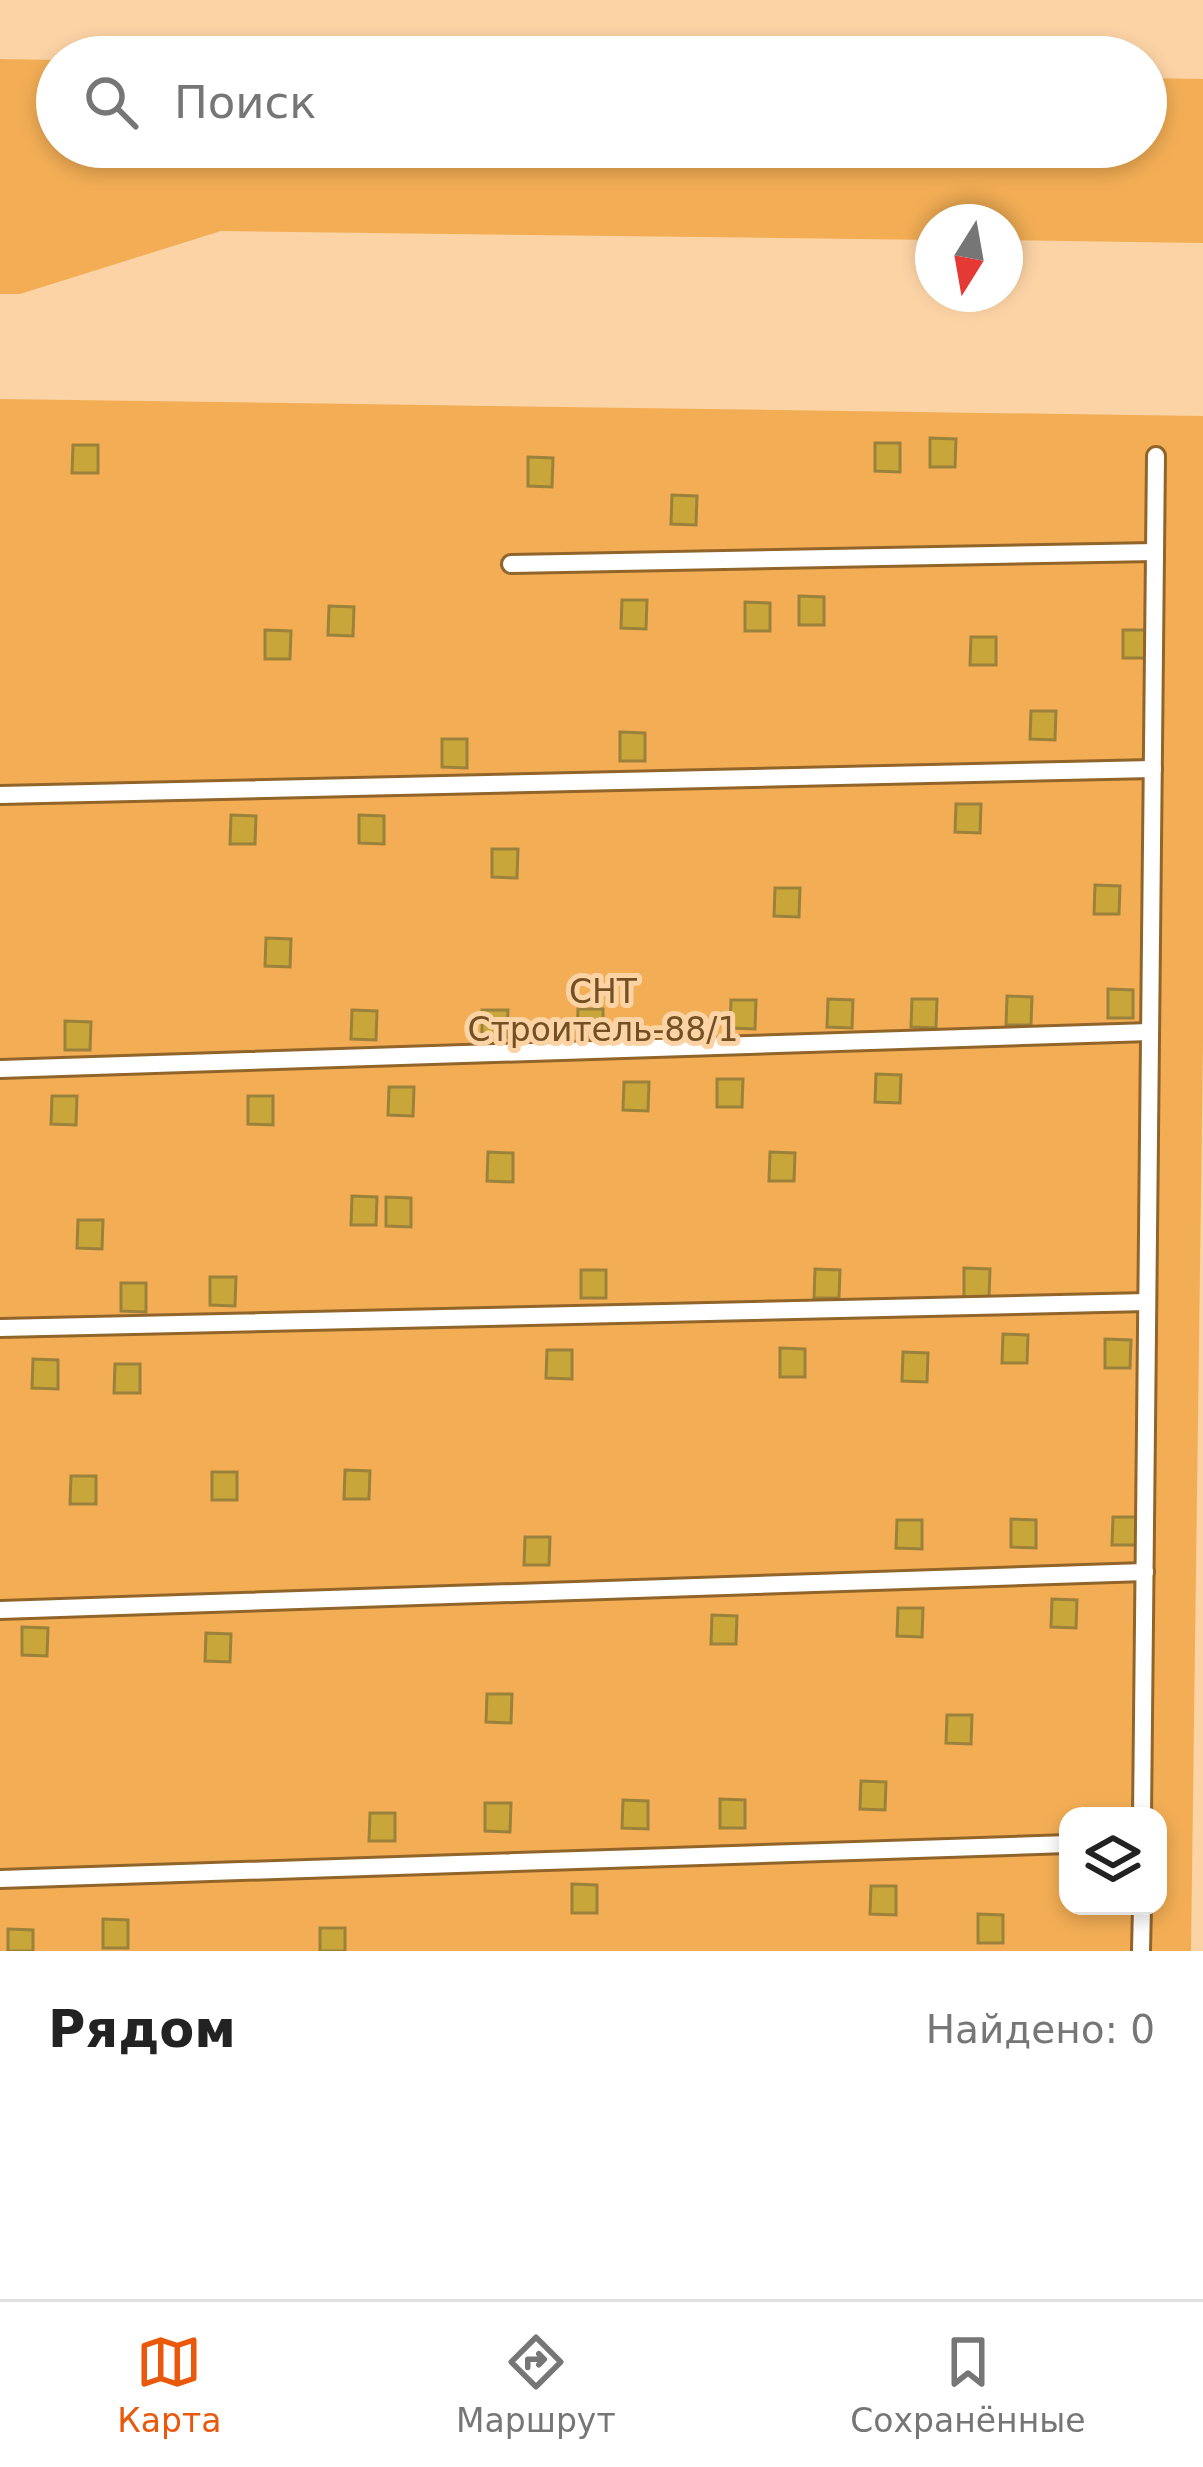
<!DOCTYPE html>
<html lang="ru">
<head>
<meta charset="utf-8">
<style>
  body { margin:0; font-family:"DejaVu Sans",sans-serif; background:#f2f2f2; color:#222 }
  .controls { position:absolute; right:36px; bottom:36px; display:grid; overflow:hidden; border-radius:24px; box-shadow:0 6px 18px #0003 }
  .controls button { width:108px; height:108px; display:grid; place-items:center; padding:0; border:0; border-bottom:3px solid #e0e0e0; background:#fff; color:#222; font:60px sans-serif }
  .compass { position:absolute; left:915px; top:204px; width:108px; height:108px; border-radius:50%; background:#fff; box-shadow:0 6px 18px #0003; rotate:191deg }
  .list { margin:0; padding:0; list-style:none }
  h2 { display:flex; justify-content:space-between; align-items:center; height:156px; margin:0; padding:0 48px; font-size:51px }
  h2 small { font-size:39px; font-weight:400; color:#767676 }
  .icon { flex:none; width:66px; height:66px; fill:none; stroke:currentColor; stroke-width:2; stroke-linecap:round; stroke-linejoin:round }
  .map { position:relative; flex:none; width:1203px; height:1951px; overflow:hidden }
  .search { position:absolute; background:#fff; box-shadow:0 6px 18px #0003; left:36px; right:36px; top:36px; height:132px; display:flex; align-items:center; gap:30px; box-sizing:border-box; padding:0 42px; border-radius:66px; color:#767676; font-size:45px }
  .sheet { height:348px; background:#fff }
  nav { display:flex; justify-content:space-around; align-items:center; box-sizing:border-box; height:168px; border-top:3px solid #e0e0e0; background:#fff; font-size:33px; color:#767676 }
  nav a { display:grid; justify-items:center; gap:6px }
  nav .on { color:#ea580c }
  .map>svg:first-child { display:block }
  .green { fill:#f3ae55; fill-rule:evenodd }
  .building { fill:#c9a63a; stroke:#9a823c; stroke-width:3 }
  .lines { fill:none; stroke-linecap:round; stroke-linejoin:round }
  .service-casing { stroke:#91642a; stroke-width:22 }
  .service { stroke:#fff; stroke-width:16 }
  .labels { text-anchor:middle; stroke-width:10; stroke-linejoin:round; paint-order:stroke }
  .park-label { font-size:33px; fill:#735023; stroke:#fcd3a5 }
</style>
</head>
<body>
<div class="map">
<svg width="1203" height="1951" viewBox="0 0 1203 1951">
  <rect width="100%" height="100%" fill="#fcd3a5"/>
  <g class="green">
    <polygon points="0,59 57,60 57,147 1146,147 1146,78 1203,79 1203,243 1005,240 1005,222 933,222 933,240 221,231 20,294 0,294"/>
    <path d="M0 399 1203 416V1042L1191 1951H0ZM1068 1816H1158V1906H1068Z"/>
  </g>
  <g class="building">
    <polygon points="930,438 956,439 955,467 930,467"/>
    <polygon points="875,443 900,443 900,472 875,471"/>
    <polygon points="73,445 98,445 98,473 72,473"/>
    <polygon points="528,457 553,458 552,487 528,486"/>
    <polygon points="672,495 697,496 696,525 671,524"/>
    <polygon points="799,596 824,597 824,625 799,625"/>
    <polygon points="622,600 647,600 646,629 621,628"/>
    <polygon points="745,602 770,603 770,631 745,631"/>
    <polygon points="329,606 354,607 353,636 328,635"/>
    <polygon points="265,630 291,631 290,659 265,659"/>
    <rect x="1123" y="630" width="25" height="28"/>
    <polygon points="971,637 996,637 996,665 970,665"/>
    <polygon points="1031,711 1056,711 1055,740 1030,739"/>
    <polygon points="620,732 645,733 645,761 620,761"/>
    <polygon points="442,739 467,739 467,768 442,767"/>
    <polygon points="956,804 981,804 980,833 955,832"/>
    <polygon points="231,815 256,816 255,844 230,844"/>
    <polygon points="359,815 384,816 384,844 359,843"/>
    <polygon points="492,849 518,849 517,878 492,877"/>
    <polygon points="1095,885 1120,886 1119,914 1094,914"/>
    <polygon points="775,888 800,888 799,917 774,916"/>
    <polygon points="266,938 291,939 290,967 265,966"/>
    <polygon points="1108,989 1133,990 1133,1018 1108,1018"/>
    <polygon points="1007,996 1032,997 1031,1025 1006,1025"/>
    <polygon points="828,999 853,1000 852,1028 827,1027"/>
    <polygon points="912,999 937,999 936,1028 911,1027"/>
    <polygon points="731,1000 756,1000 755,1029 730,1028"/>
    <polygon points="578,1009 603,1009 603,1037 577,1037"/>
    <polygon points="352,1010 377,1011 376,1040 351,1039"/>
    <polygon points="482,1010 508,1010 507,1038 482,1038"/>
    <polygon points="65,1021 91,1022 90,1050 65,1050"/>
    <polygon points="876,1074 901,1075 900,1103 875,1102"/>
    <polygon points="717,1079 743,1079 742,1107 717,1107"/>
    <polygon points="624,1082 649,1082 648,1111 623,1110"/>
    <polygon points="389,1087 414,1087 413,1116 388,1115"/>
    <polygon points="52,1096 77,1096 76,1125 51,1124"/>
    <polygon points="248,1096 273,1096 273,1125 248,1124"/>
    <polygon points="488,1152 513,1153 513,1182 487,1181"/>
    <polygon points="770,1152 795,1153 794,1181 769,1181"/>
    <polygon points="352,1196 377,1197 376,1225 351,1225"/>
    <polygon points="386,1197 411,1198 411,1227 386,1226"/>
    <polygon points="78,1220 103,1220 102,1249 77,1248"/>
    <polygon points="964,1268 990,1269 989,1298 964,1297"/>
    <polygon points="815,1269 840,1270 839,1298 814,1298"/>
    <rect x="581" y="1270" width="25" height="28"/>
    <polygon points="210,1277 236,1277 235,1306 210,1305"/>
    <polygon points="121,1283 146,1283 146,1312 121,1311"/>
    <polygon points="1003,1334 1028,1335 1027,1363 1002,1363"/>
    <polygon points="1105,1339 1131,1340 1130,1368 1105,1368"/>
    <polygon points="780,1348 805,1349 805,1377 780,1377"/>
    <polygon points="547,1350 572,1350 572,1379 546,1378"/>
    <polygon points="903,1352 928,1353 927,1382 902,1381"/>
    <polygon points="33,1359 58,1360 58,1389 32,1388"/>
    <polygon points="115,1364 140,1364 140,1393 114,1393"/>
    <polygon points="345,1470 370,1471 369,1499 344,1499"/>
    <rect x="212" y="1472" width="25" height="28"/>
    <polygon points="71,1476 96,1476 96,1504 70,1504"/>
    <polygon points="1113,1517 1138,1517 1137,1545 1112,1545"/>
    <polygon points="1011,1519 1036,1520 1036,1548 1011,1547"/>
    <polygon points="897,1520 922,1520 922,1549 896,1548"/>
    <polygon points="525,1537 550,1537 549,1565 524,1565"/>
    <polygon points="1052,1599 1077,1600 1076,1628 1051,1627"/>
    <polygon points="898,1608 923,1608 922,1637 897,1636"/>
    <polygon points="712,1615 737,1616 736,1644 711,1644"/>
    <polygon points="22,1627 48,1628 47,1656 22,1655"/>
    <polygon points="206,1633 231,1634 230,1662 205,1661"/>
    <polygon points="487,1694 512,1694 511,1723 486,1722"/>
    <polygon points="947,1715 972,1715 971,1744 946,1743"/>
    <polygon points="861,1781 886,1782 885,1810 860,1809"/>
    <polygon points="720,1799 745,1800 745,1828 720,1828"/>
    <polygon points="623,1800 648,1801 648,1829 622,1828"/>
    <polygon points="485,1803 511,1803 510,1832 485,1831"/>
    <polygon points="370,1813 395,1813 395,1841 369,1841"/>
    <polygon points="572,1884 597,1885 597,1913 572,1913"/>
    <polygon points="871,1886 896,1886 896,1915 870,1914"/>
    <polygon points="978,1914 1003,1915 1003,1943 978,1943"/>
    <polygon points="103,1919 128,1920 128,1948 103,1948"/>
    <rect x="320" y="1928" width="25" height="23"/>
    <polygon points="8,1929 33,1930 33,1951 8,1951"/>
  </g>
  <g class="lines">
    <defs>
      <g id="service">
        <polyline points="511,564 1155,552"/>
        <polyline points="0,795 1153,769"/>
        <polyline points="0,1069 1150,1032"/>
        <polyline points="0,1328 1147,1302"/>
        <polyline points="0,1610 1145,1572"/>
        <polyline points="1142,1816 1156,456"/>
        <polyline points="0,1879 1068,1844"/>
        <polyline points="1141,1951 1142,1906"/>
      </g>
    </defs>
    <use href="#service" class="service-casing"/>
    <use href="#service" class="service"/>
  </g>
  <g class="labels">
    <g class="park-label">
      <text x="603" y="1003">СНТ<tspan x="603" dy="38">Строитель-88/1</tspan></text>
    </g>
  </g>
</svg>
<div class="controls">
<button><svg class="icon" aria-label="layers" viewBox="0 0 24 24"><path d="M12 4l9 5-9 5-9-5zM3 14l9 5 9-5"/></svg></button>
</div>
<svg class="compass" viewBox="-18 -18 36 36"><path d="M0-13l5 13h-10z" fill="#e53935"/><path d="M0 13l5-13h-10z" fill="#767676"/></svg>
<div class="search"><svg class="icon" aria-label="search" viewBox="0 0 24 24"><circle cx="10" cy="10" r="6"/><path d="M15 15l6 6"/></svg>Поиск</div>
</div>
<section class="sheet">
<h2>Рядом<small>Найдено: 0</small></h2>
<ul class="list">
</ul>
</section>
<nav>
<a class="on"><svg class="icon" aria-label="map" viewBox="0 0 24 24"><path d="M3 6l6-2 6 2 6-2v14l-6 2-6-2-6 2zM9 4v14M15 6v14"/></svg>Карта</a>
<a><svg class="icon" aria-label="directions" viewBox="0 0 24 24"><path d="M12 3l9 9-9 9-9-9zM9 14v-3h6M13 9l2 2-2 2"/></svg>Маршрут</a>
<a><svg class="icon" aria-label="saved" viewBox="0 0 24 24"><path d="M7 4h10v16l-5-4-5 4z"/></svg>Сохранённые</a>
</nav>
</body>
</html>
